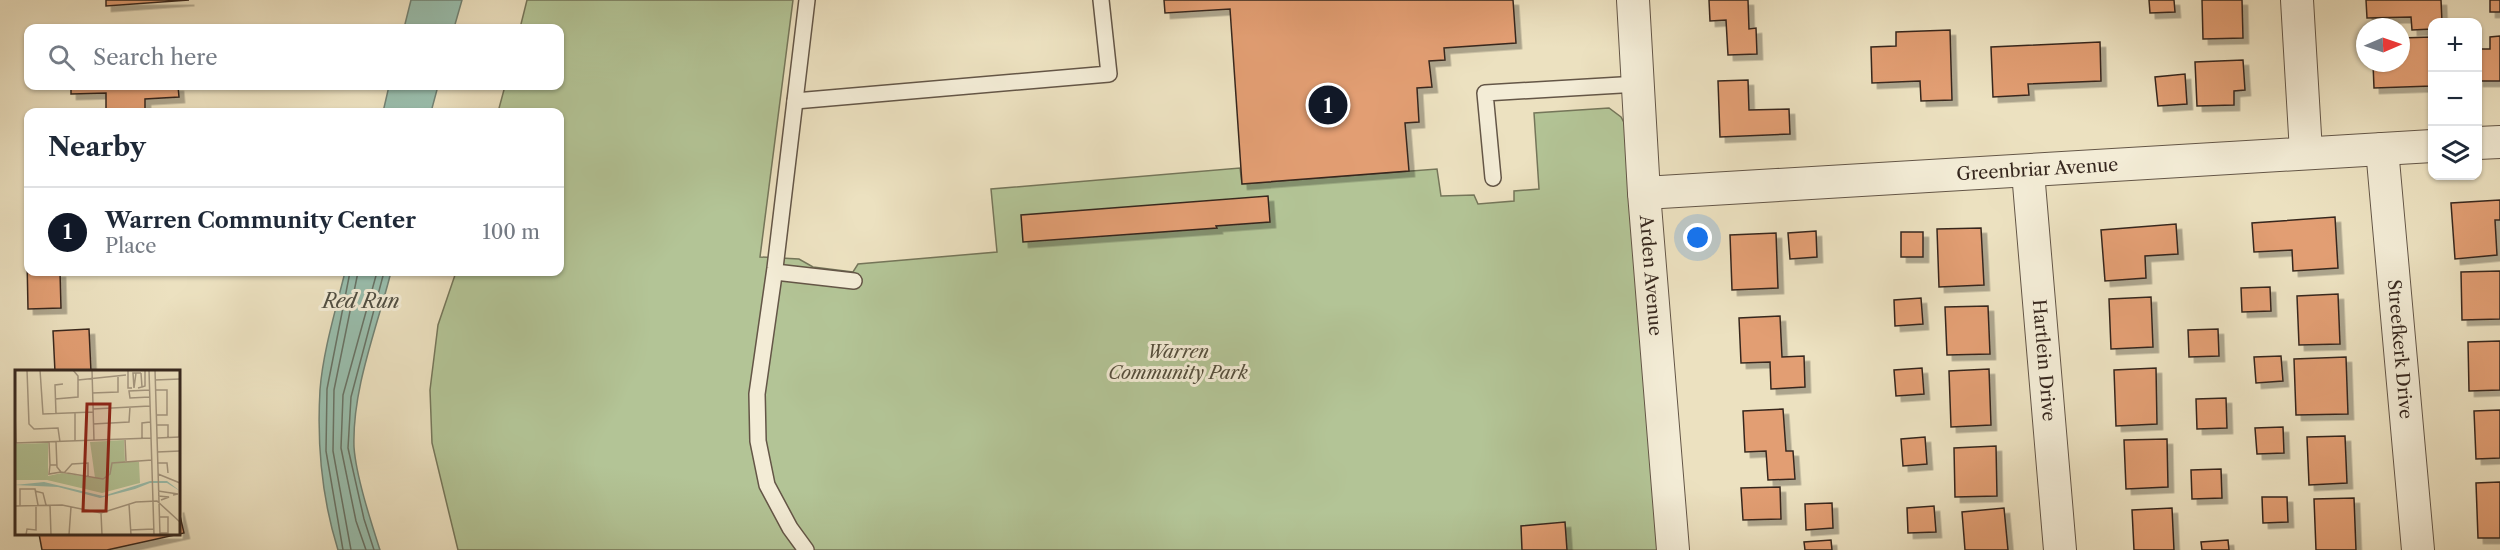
<!DOCTYPE html>
<html lang="en">
<head>
<meta charset="utf-8">
<style>
  body { margin:0; font-family:"Libre Caslon Text",serif; background:#f6f6f7; color:#1f2937 }
  .controls { position:absolute; right:18px; top:18px; display:grid; overflow:hidden; border-radius:12px; box-shadow:0 2px 4px #0004 }
  .controls button { width:54px; height:54px; display:grid; place-items:center; padding:0; border:0; border-bottom:2px solid #e0e1e3; background:#fff; color:#1f2937; font:30px sans-serif }
  .compass { position:absolute; left:2356px; top:18px; width:54px; height:54px; border-radius:50%; background:#fff; box-shadow:0 2px 4px #0004; rotate:88deg }
  .you { position:absolute; left:1698px; top:238px; width:21px; height:21px; margin:-15px; border:4px solid #fff; border-radius:50%; background:#1a73e8; box-shadow:0 0 0 9px #1a73e833 }
  .badge { display:grid; place-items:center; width:39px; height:39px; border-radius:50%; background:#111827; color:#fff; font-size:20px; font-weight:700 }
  .pin { position:absolute; translate:-50% -50%; border:3px solid #fff; box-shadow:0 2px 6px #0006 }
  .list { margin:0; padding:0; list-style:none }
  h2 { display:flex; justify-content:space-between; align-items:center; height:78px; margin:0; padding:0 24px; font-size:26px }
  h2 small { font-size:20px; font-weight:400; color:#747a83 }
  .list li { display:grid; grid-template-columns:39px 1fr auto; gap:18px; align-items:center; box-sizing:border-box; height:90px; padding:0 24px; border-top:2px solid #e0e1e3 }
  .list b { display:block; font-size:22px; white-space:nowrap }
  .list p { margin:0; font-size:20px; white-space:nowrap; color:#747a83 }
  .list em { font-size:20px; font-style:normal; color:#747a83 }
  .icon { flex:none; width:33px; height:33px; fill:none; stroke:currentColor; stroke-width:2; stroke-linecap:round; stroke-linejoin:round }
  .map { position:relative; flex:none; width:2500px; height:550px; overflow:hidden }
  .search { position:absolute; background:#fff; box-shadow:0 2px 4px #0004; left:24px; top:24px; width:540px; height:66px; display:flex; align-items:center; gap:15px; box-sizing:border-box; padding:0 21px; border-radius:12px; color:#747a83; font-size:22px }
  .panel { position:absolute; background:#fff; box-shadow:0 2px 4px #0004; left:24px; top:108px; width:540px; height:168px; border-radius:12px }
  .map>svg:first-child { display:block }
  .green { fill:#b3c496; stroke:#75765a; stroke-width:1.5 }
  .water { fill:#99bead; stroke:#728274; stroke-width:1.5 }
  .lines { fill:none; stroke-linecap:round; stroke-linejoin:round }
  .shore { stroke:#687366; stroke-width:1.5 }
  .building { fill:#e29e73; stroke:#37281f; stroke-width:1.5; filter:url(#shadow) }
  .service-casing { stroke:#645647; stroke-width:18 }
  .minor-casing { stroke:#645647; stroke-width:34 }
  .service { stroke:#f3ecd6; stroke-width:15 }
  .minor { stroke:#f3ecd6; stroke-width:32 }
  .labels { text-anchor:middle; stroke-width:6; stroke-linejoin:round; paint-order:stroke }
  .street-label { font-size:18px; fill:#37281f; stroke:#f3ecd6 }
  .park-label { font-size:18px; font-style:italic; fill:#564f3d; stroke:#f3ecd6 }
  .water-label { font-size:20px; font-style:italic; fill:#504e42; stroke:#f3ecd6 }
  .inset-road { fill:none; stroke:#a49780; stroke-width:1.5 }
  .view { fill:#8f2418; fill-opacity:0.15; stroke:#8f2418; stroke-width:3 }
  .inset-edge { fill:none; stroke:#37281f; stroke-width:3 }
</style>
</head>
<body>
<div class="map">
<svg width="2500" height="550" viewBox="0 0 2500 550">
  <defs>
    <filter id="shadow"><feDropShadow dx="5.5" dy="5.5" stdDeviation="0" flood-color="#0004"/></filter>
  </defs>
  <rect width="100%" height="100%" fill="#ece1c0"/>
  <filter id="stains"><feTurbulence type="fractalNoise" baseFrequency=".00333" numOctaves="4"/><feColorMatrix values="0 0 0 0 .2 0 0 0 0 .09 0 0 0 0 .02 0 0 0 .5 -.17"/></filter>
  <radialGradient id="worn" r=".72"><stop offset=".6" stop-color="#630" stop-opacity="0"/><stop offset="1" stop-color="#630" stop-opacity=".3"/></radialGradient>
  <polygon class="green" points="527,0 793,0 760,257 799,259 813,267 853,272 858,264 997,252 991,189 1240,168 1242,184 1437,169 1441,196 1474,195 1478,204 1514,201 1514,191 1539,189 1534,113 1609,108 1621,117 1627,128 1660,550 458,550 432,443 430,390 438,325 456,272 560,272 560,112 498,112 505,86 560,86 560,28 520,28"/>
  <g class="water">
    <polygon points="411,0 462,0 454,28 404,28"/>
    <polygon points="389,86 438,86 431,112 383,112"/>
    <path d="M345 272H391C377 328 352 389 354 447 356 476 371 522 380 550H338C322 499 317 442 320 390 323 351 336 309 345 272Z"/>
  </g>
  <g class="lines">
    <g class="shore">
      <polyline points="343,550 326,451 327,389 350,272"/>
      <polyline points="351,550 333,451 334,390 358,272"/>
      <polyline points="366,550 356,521 341,448 343,395 377,272"/>
      <polyline points="374,550 364,519 348,448 351,397 384,272"/>
    </g>
  </g>
  <g class="building">
    <polygon points="106,0 189,0 106,6"/>
    <polygon points="1164,0 1513,0 1516,43 1444,48 1445,60 1429,61 1432,87 1417,88 1419,122 1405,123 1409,171 1242,184 1230,9 1165,13"/>
    <polygon points="1709,0 1748,0 1749,29 1756,28 1757,54 1728,55 1726,20 1710,21"/>
    <polygon points="2149,0 2174,0 2175,12 2150,13"/>
    <polygon points="2202,0 2242,0 2243,38 2203,39"/>
    <polygon points="2366,0 2441,0 2442,22 2432,22 2432,29 2412,30 2411,17 2367,18"/>
    <rect x="2490" y="0" width="10" height="12"/>
    <polygon points="1950,30 1952,100 1921,101 1920,81 1872,83 1871,47 1896,46 1896,32"/>
    <polygon points="2500,36 2500,81 2478,81 2478,49 2490,49 2490,37"/>
    <polygon points="2432,37 2432,86 2374,88 2373,63 2401,63 2401,38"/>
    <polygon points="2100,42 2101,81 2028,84 2029,95 1993,97 1991,47"/>
    <polygon points="2243,60 2245,90 2234,91 2234,105 2197,106 2195,62"/>
    <polygon points="2185,74 2187,104 2158,106 2155,77"/>
    <polygon points="1748,80 1749,110 1789,109 1790,134 1720,137 1718,81"/>
    <polygon points="71,86 178,86 179,97 145,99 145,112 106,112 106,93 71,94"/>
    <polygon points="1268,196 1270,222 1216,226 1217,228 1023,242 1021,215"/>
    <polygon points="2500,200 2500,220 2495,220 2497,255 2455,259 2451,203"/>
    <polygon points="2335,217 2338,268 2293,271 2292,250 2254,252 2252,223"/>
    <polygon points="2176,224 2178,254 2145,256 2146,278 2105,281 2101,230"/>
    <polygon points="1981,228 1984,285 1939,287 1937,229"/>
    <polygon points="1816,231 1817,257 1790,259 1788,233"/>
    <rect x="1901" y="232" width="22" height="25"/>
    <polygon points="1776,233 1778,288 1732,290 1730,235"/>
    <polygon points="27,258 28,272 60,272 61,308 28,309"/>
    <polygon points="2500,271 2500,319 2462,320 2461,272"/>
    <polygon points="2270,287 2271,311 2242,312 2241,288"/>
    <polygon points="2338,294 2340,344 2299,345 2297,296"/>
    <polygon points="2151,297 2153,347 2111,349 2109,299"/>
    <polygon points="1921,298 1923,324 1895,326 1894,300"/>
    <polygon points="1988,306 1990,354 1947,355 1945,307"/>
    <polygon points="1780,316 1782,357 1804,356 1805,387 1771,389 1770,362 1741,363 1739,318"/>
    <polygon points="89,329 91,372 55,372 53,331"/>
    <polygon points="2218,329 2219,356 2189,357 2188,330"/>
    <polygon points="2500,341 2500,390 2469,391 2468,342"/>
    <polygon points="2281,356 2283,381 2256,383 2254,357"/>
    <polygon points="2346,357 2348,414 2296,415 2294,359"/>
    <polygon points="1922,368 1924,394 1896,396 1894,370"/>
    <polygon points="2156,368 2157,424 2116,426 2114,370"/>
    <polygon points="1989,369 1991,425 1951,427 1949,371"/>
    <polygon points="2226,398 2227,428 2197,429 2196,399"/>
    <polygon points="1783,409 1786,451 1793,451 1795,479 1768,480 1766,451 1745,452 1743,411"/>
    <polygon points="2500,410 2500,458 2476,459 2474,411"/>
    <polygon points="2283,427 2284,453 2257,454 2255,428"/>
    <polygon points="2345,436 2347,483 2309,485 2307,437"/>
    <polygon points="1925,437 1927,464 1903,466 1901,439"/>
    <polygon points="2167,439 2168,487 2126,489 2124,440"/>
    <polygon points="1996,446 1997,496 1955,497 1954,448"/>
    <polygon points="2221,469 2222,498 2192,499 2191,470"/>
    <polygon points="2500,482 2500,538 2478,538 2476,483"/>
    <polygon points="1780,487 1781,519 1743,520 1741,488"/>
    <polygon points="2262,497 2287,497 2288,522 2263,523"/>
    <polygon points="2354,498 2356,550 2316,550 2314,499"/>
    <polygon points="1832,503 1833,528 1806,530 1805,504"/>
    <polygon points="1934,506 1936,532 1908,533 1907,508"/>
    <polygon points="178,507 184,533 107,550 42,550 39,534 178,534"/>
    <polygon points="2004,508 2008,550 1965,550 1962,512"/>
    <polygon points="2172,508 2174,550 2134,550 2132,510"/>
    <polygon points="1565,522 1567,550 1522,550 1521,526"/>
    <polygon points="1831,540 1832,550 1805,550 1804,542"/>
    <polygon points="2228,540 2229,550 2202,550 2201,542"/>
  </g>
  <g class="lines">
    <defs>
      <g id="service">
        <polyline points="795,101 1109,74 1101,0"/>
        <polyline points="1493,178 1485,93 1638,84"/>
        <polyline points="775,272 854,281"/>
        <polyline points="806,550 790,528 767,485 758,441 757,394 775,268 807,0"/>
      </g>
      <g id="minor">
        <path id="s1" d="M1633 0 1644 193 1673 550"/>
        <polyline points="2297,0 2306,152"/>
        <polyline points="2478,143 2500,142"/>
        <path id="s2" d="M2382 149 2418 550"/>
        <path id="s3" d="M2028 172 2060 550"/>
        <path id="s4" d="M1644 193 2432 146"/>
      </g>
    </defs>
    <use href="#service" class="service-casing"/>
    <use href="#minor" class="minor-casing"/>
    <use href="#service" class="service"/>
    <use href="#minor" class="minor"/>
  </g>
  <g class="labels">
    <g class="street-label">
      <text dy="6" stroke="none"><textPath href="#s4" startOffset="394">Greenbriar Avenue</textPath></text>
      <text dy="6" stroke="none"><textPath href="#s1" startOffset="276">Arden Avenue</textPath></text>
      <text dy="6" stroke="none"><textPath href="#s2" startOffset="201">Streefkerk Drive</textPath></text>
      <text dy="6" stroke="none"><textPath href="#s3" startOffset="189">Hartlein Drive</textPath></text>
    </g>
    <g class="park-label">
      <text x="1178" y="358">Warren<tspan x="1178" dy="21">Community Park</tspan></text>
    </g>
    <g class="water-label">
      <text x="361" y="308">Red Run</text>
    </g>
  </g>
  <g transform="translate(15 370)">
    <rect width="165" height="165" fill="#ece1c0"/>
    <path d="M109 70 110 92H124L125 113 121 114 87 123 32 110H0V74L33 73V106L47 103 80 108 75 72Z" fill="#b3c496"/>
    <path d="M135 111H152L165 121 152 113H135L120 119 85 128 43 117 0 115 29 112 88 126Z" fill="#99bead"/>
    <path class="inset-road" d="M12 0 14 54 19 59 43 58 45 72M25 0 28 44 78 42M77 0 79 71M113 0V18H117M134 0 139 165M140 0 145 165M121 3 119 18 118 3H126M63 10 111 5M140 10 165 9M127 17 130 16V0M123 18 127 17 126 3M135 20 114 21 115 28 135 27M141 20H152V45H141M77 23 103 22V6M40 29 63 27V6L58 0M78 39 135 36M0 43 1 73M60 43V71M41 44 40 15 48 14M78 54 114 52 115 37M141 55H153V67M164 67 165 27M127 68V53L135 52M142 68 165 67M110 69 111 91M34 72 35 95H42M41 72 42 97 46 102 88 109 95 104 97 93 137 90M0 73 136 68M142 82 165 81M142 93H152L153 103M35 95 34 104 46 102M49 103 57 94 73 93V107M143 104 165 113M20 121 28 123 31 135M143 121 163 124 158 125M143 126 154 127 146 130M114 134 116 165M35 135 36 165M0 136 47 135 86 143 121 132 142 131 165 152M5 136V119H20L23 135M86 143 87 165M144 147H153V163H145M115 160 139 159M11 165 12 159 21 160V136M54 165 56 137"/>
    <path class="view" d="M72 34H95L91 141H68Z"/>
    <rect width="165" height="165" class="inset-edge"/>
  </g>
  <rect width="100%" height="100%" filter="url(#stains)"/>
  <rect width="100%" height="100%" fill="url(#worn)"/>
</svg>
<div class="controls">
<button>+</button>
<button>−</button>
<button><svg class="icon" aria-label="layers" viewBox="0 0 24 24"><path d="M12 4l9 5-9 5-9-5zM3 14l9 5 9-5"/></svg></button>
</div>
<svg class="compass" viewBox="-18 -18 36 36"><path d="M0-13l5 13h-10z" fill="#e53935"/><path d="M0 13l5-13h-10z" fill="#747a83"/></svg>
<div class="you"></div>
<div class="pin badge" style="left:1328px;top:105px">1</div>
<div class="search"><svg class="icon" aria-label="search" viewBox="0 0 24 24"><circle cx="10" cy="10" r="6"/><path d="M15 15l6 6"/></svg>Search here</div>
<section class="panel">
<h2>Nearby<small></small></h2>
<ul class="list">
<li><span class="badge">1</span><div><b>Warren Community Center</b><p>Place</p></div><em>100 m</em></li>
</ul>
</section>
</div>
</body>
</html>
